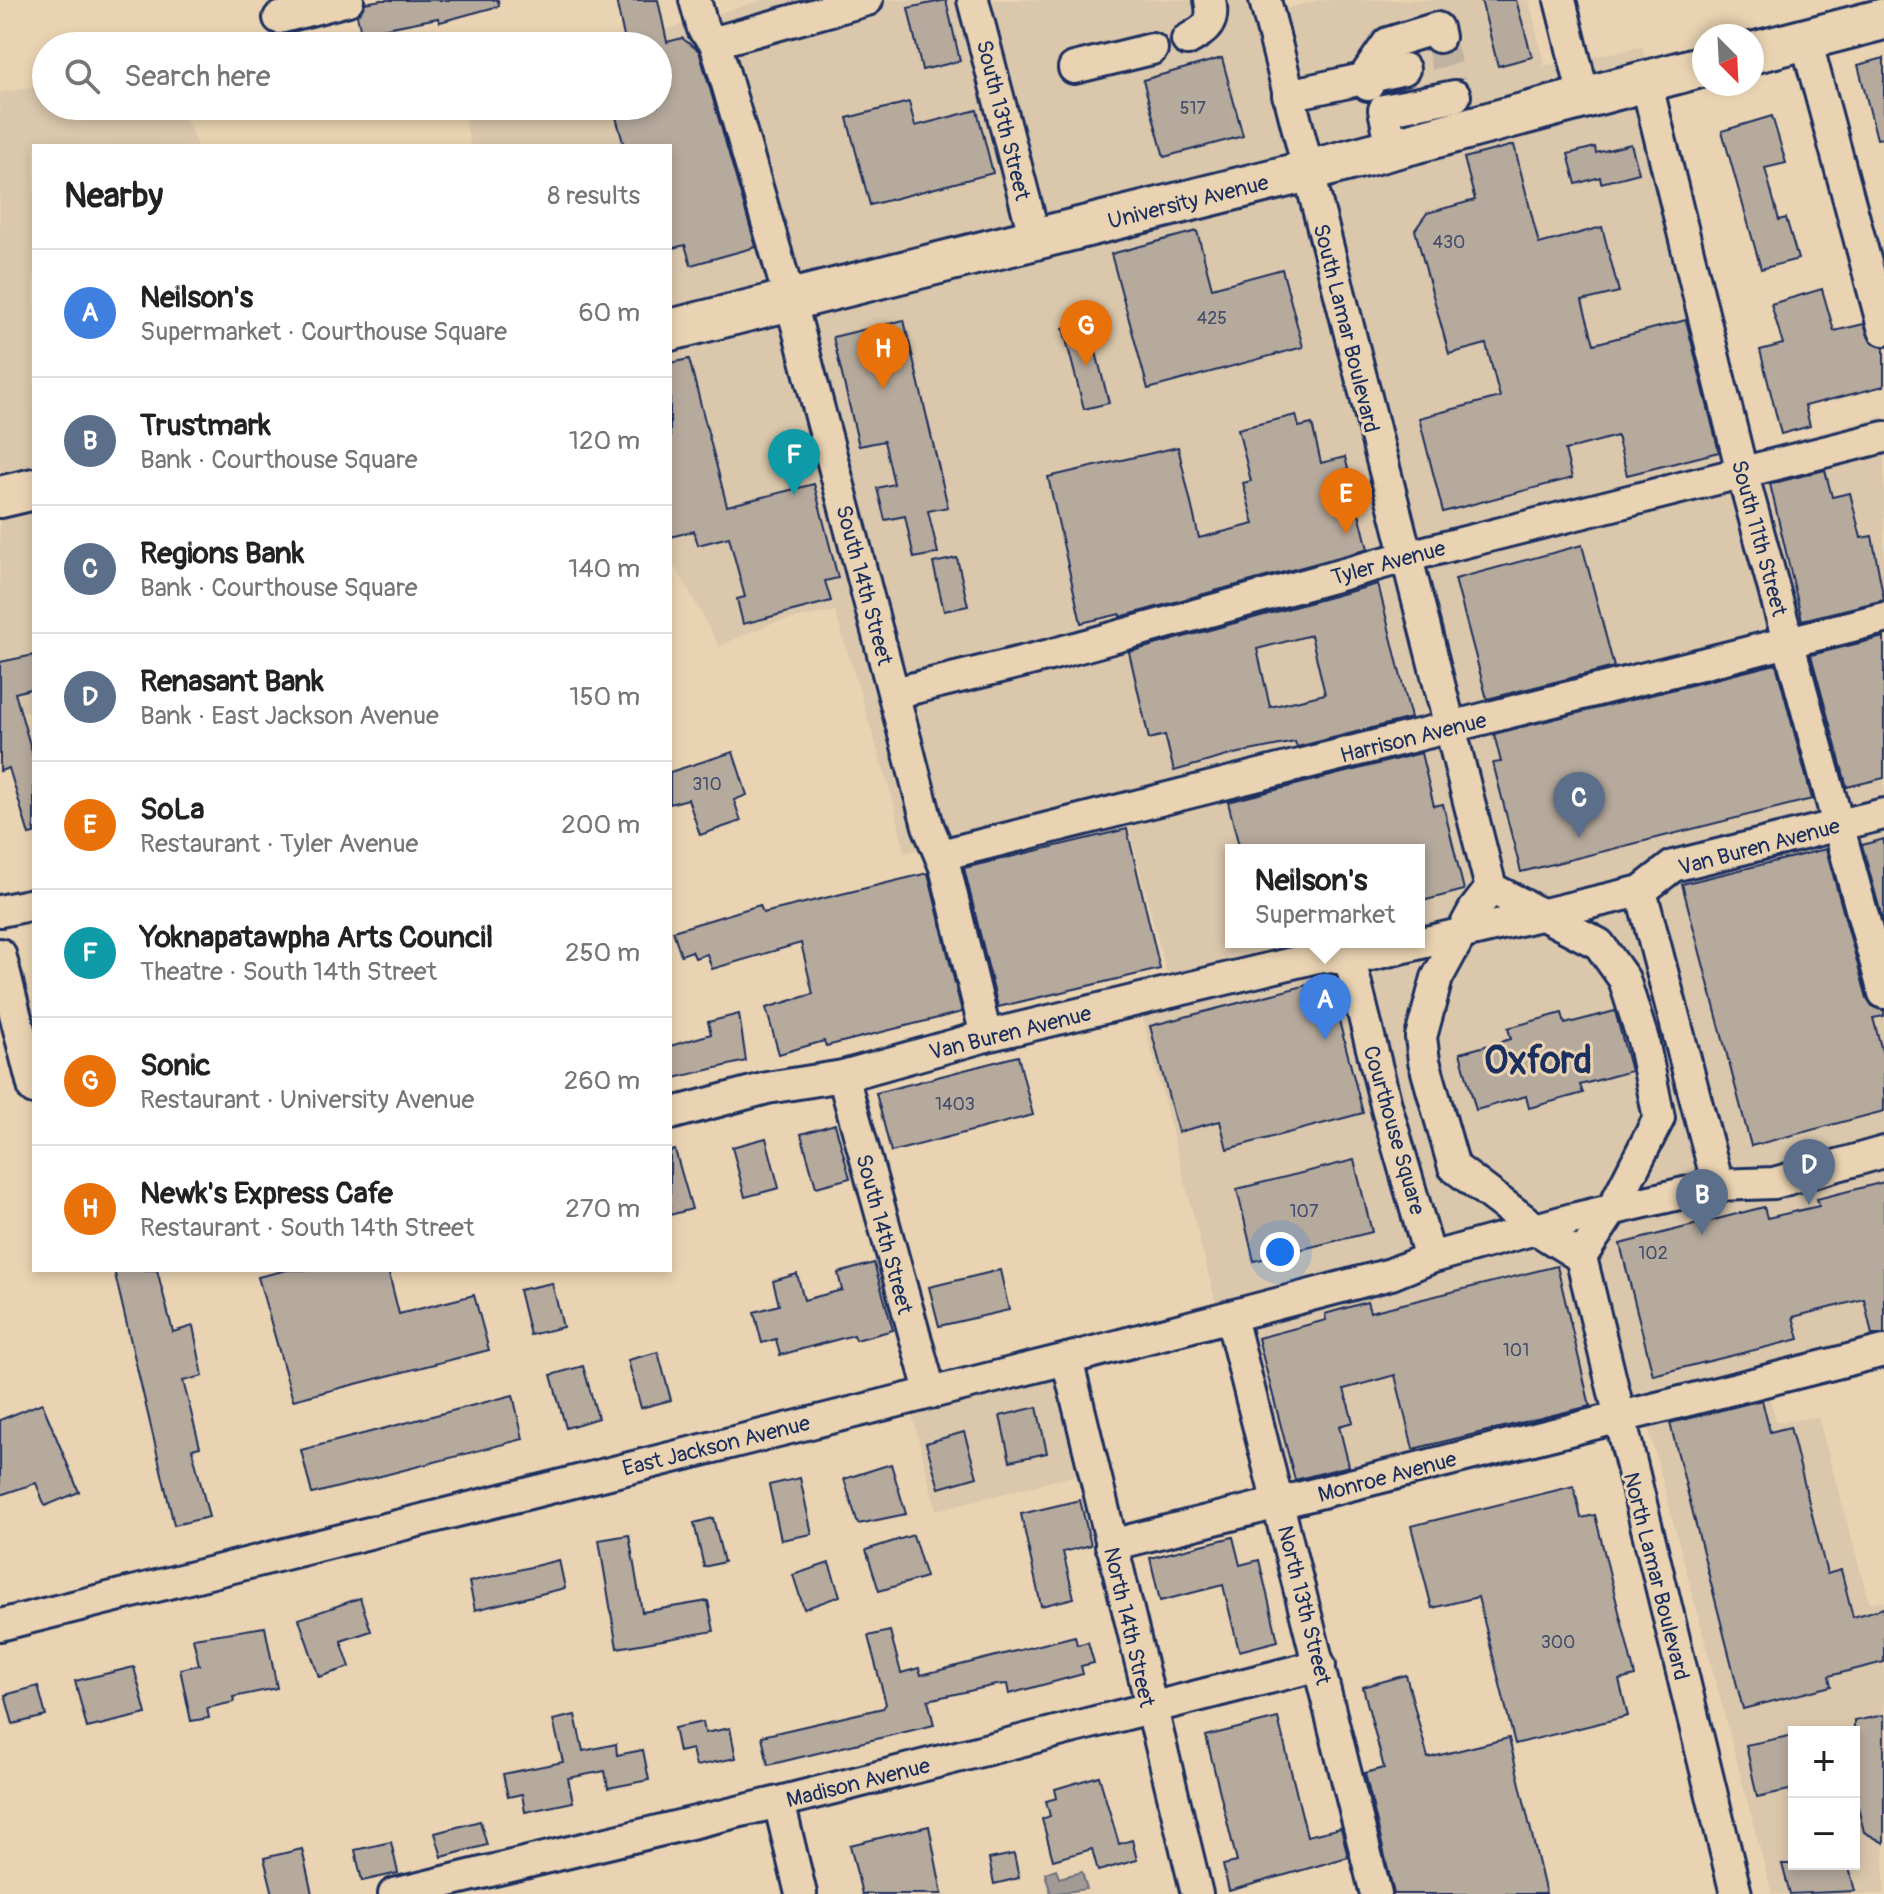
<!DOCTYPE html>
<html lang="en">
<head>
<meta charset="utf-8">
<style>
  body { margin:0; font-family:Pangolin,sans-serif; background:#f2f2f2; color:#222 }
  .controls { position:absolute; right:24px; bottom:24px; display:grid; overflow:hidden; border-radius:0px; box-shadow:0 4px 12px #0003 }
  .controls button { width:72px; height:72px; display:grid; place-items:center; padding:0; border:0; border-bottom:2px solid #e0e0e0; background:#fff; color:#222; font:40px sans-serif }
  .compass { position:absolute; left:1692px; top:24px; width:72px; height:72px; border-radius:50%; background:#fff; box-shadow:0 4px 12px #0003; rotate:156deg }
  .you { position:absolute; left:1280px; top:1252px; width:28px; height:28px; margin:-20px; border:6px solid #fff; border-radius:50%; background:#1a73e8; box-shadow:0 0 0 12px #1a73e833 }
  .badge { display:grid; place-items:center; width:52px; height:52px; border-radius:50%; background:#ea580c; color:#fff; font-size:26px; font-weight:700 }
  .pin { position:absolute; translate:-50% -66px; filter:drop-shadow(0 2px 4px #0008) }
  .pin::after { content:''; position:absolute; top:42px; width:28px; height:24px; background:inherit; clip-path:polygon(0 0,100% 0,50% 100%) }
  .popup { position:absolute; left:1225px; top:844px; width:200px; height:104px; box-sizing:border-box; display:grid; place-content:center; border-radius:0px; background:#fff; filter:drop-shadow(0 2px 6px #0005); font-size:26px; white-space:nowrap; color:#767676 }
  .popup b { font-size:30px; color:#222 }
  .popup::after { content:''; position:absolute; left:50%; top:100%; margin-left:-16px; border:16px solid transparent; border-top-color:#fff }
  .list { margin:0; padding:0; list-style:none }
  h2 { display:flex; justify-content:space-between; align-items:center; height:104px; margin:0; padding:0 32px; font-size:34px }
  h2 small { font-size:26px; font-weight:400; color:#767676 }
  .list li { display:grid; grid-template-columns:52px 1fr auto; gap:24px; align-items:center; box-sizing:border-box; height:128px; padding:0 32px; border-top:2px solid #e0e0e0 }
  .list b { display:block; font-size:30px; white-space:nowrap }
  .list p { margin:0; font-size:26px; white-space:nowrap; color:#767676 }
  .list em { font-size:26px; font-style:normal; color:#767676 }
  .icon { flex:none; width:44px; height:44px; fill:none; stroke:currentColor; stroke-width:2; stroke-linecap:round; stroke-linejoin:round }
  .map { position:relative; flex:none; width:1884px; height:1894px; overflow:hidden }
  .search { position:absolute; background:#fff; box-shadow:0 4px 12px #0003; left:32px; top:32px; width:640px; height:88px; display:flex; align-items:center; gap:20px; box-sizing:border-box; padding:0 28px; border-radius:44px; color:#767676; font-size:30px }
  .panel { position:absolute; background:#fff; box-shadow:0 4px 12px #0003; left:32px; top:144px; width:640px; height:1128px; border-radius:0px }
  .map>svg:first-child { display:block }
  .built { fill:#dac7ac; fill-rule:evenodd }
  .water { fill:#a29b95; stroke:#6c707f; stroke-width:2 }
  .building { fill:#b6aa9d; stroke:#1b2f5e; stroke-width:2; fill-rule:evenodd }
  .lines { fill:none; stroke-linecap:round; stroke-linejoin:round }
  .minor-tunnel { stroke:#c0b2a1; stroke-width:30; stroke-dasharray:30 15; stroke-linecap:butt }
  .minor-casing { stroke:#1b2f5e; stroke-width:36 }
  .major-casing { stroke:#1b2f5e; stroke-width:46 }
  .minor { stroke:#e9d3b2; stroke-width:30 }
  .major { stroke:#e9d3b2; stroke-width:40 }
  .labels { text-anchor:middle; stroke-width:6; stroke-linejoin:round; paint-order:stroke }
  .number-label { font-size:18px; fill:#424e6e }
  .street-label { font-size:22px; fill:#1b2f5e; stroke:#e9d3b2 }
  .town-label { font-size:38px; font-weight:bold; fill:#1b2f5e; stroke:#e9d3b2 }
</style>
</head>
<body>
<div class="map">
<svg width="1884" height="1894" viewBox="0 0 1884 1894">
  <rect width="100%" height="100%" fill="#e9d3b2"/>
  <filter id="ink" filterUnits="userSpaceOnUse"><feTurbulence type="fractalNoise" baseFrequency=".0125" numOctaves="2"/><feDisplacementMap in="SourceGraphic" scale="16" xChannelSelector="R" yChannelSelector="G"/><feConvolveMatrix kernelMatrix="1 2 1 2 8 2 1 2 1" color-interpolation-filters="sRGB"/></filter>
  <g filter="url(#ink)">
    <g class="built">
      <path d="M763 0H1247L1252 18 1319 0H1529L1544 66 1642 47 1748 452 1884 416V1337L1759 1368 1777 1422 1818 1417 1869 1602 1884 1601V1894H1772L1640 1396 1266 1500 1142 1014 1174 1001 1121 798 904 853 895 807 835 611 772 623 719 646 678 571 670 564V146H471L461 106H658V46H612ZM1231 850H1419V942H1231ZM1794 1732H1854V1864H1794Z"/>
      <polygon points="46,85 46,106 181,106 197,146 34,146 34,709 0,718 0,93"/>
      <polygon points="1062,1377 1085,1473 936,1510 912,1414"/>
    </g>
    <polygon class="water" points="1056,1869 1059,1878 1082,1872 1087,1889 1051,1894 1045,1873"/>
    <g class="building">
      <polygon points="381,0 498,0 499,6 440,22 438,18 361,33 357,15 365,3"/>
      <polygon points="616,0 658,0 667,42 682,38 699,51 756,247 691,265 685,245 670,249 670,146 624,146 613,106 658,106 658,46 626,46"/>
      <polygon points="946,0 960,61 922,70 908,8"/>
      <polygon points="1481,0 1516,0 1532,57 1498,66"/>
      <polygon points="1222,58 1243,136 1164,157 1143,80"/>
      <polygon points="1884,58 1884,138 1877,139 1858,65"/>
      <polygon points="909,102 915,126 977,110 993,173 870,205 847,118"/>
      <polygon points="1772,116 1786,163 1765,168 1779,220 1786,218 1798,259 1761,269 1722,131"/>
      <polygon points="1631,144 1639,173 1601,183 1600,177 1576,184 1568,154 1595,147 1596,153"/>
      <polygon points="1514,145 1539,244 1602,227 1619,292 1582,301 1594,344 1686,320 1719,452 1627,475 1617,436 1565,450 1572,478 1443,512 1419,418 1500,397 1486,344 1449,354 1415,230 1427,213 1475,200 1464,158"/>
      <polygon points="1197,231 1212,288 1282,269 1303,347 1148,389 1111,254"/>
      <polygon points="1822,289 1834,331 1864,324 1871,342 1884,347 1884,386 1805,406 1810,426 1781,434 1760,350 1783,344 1771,304"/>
      <polygon points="904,320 948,507 928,511 938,553 914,558 905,516 885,520 877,488 894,484 884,441 859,446 833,337"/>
      <polygon points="1088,321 1109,403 1084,409 1063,328"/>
      <polygon points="689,359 727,506 814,484 838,578 825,581 831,601 743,624 737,599 745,597 729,537 698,545 694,531 670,537 670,363"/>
      <polygon points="1296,415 1299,427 1312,424 1321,463 1345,457 1368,549 1120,617 1120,614 1081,623 1048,477 1178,447 1199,538 1254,524 1243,483 1251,481 1238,429"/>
      <polygon points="1825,470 1832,497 1850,493 1861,538 1872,536 1884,600 1802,620 1770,484"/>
      <polygon points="1582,545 1614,667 1487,699 1455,579"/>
      <polygon points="957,558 968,606 944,611 933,563"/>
      <path d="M1378 584 1411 718 1297 747 1295 742 1234 754 1174 771 1165 735 1149 739 1129 652ZM1311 635 1325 694 1270 707 1257 649Z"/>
      <polygon points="1884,637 1884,778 1847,787 1811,655"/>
      <polygon points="34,655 34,688 15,693 34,759 34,834 29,835 9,768 0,771 0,662"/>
      <polygon points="1776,664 1812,799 1521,872 1493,763 1501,762 1494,734"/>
      <polygon points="733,752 747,795 734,800 741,821 700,835 688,799 670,804 670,772"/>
      <polygon points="1421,753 1434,806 1443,804 1464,890 1419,902 1419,850 1240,850 1228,802"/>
      <polygon points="1127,829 1160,969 998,1007 964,868"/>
      <polygon points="1884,839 1884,925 1862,845"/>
      <polygon points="1826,849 1867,998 1872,1006 1884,1010 1884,1016 1873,1018 1884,1058 1884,1111 1751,1146 1682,884"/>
      <polygon points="928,873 962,1012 826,1046 824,1041 779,1054 766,1008 813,994 801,943 712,969 707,954 695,958 692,951 681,955 673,931 760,905 763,913"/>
      <polygon points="1315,983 1332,994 1363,1113 1227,1149 1220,1121 1178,1132 1150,1026"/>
      <polygon points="1615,1011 1631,1071 1580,1085 1583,1093 1529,1108 1526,1096 1476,1110 1460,1053 1511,1039 1508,1028 1562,1013 1565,1024"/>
      <polygon points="739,1014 746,1061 670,1079 670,1046 711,1034 708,1022"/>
      <polygon points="1018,1056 1033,1115 891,1152 876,1093"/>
      <polygon points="835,1124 850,1178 816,1187 801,1134"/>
      <polygon points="766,1138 779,1188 745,1197 732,1147"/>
      <polygon points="675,1150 692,1209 670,1215 670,1151"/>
      <polygon points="1354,1160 1372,1232 1254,1261 1237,1189"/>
      <polygon points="1884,1182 1884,1334 1872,1335 1864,1299 1793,1317 1799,1339 1653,1375 1620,1244 1764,1207 1767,1218 1819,1206 1817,1199"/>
      <polygon points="874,1263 893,1330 856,1340 854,1335 780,1355 776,1339 762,1343 754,1312 779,1305 773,1281 797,1274 804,1300 842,1290 838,1273"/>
      <polygon points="1557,1266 1590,1406 1413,1449 1395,1375 1344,1389 1353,1422 1339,1426 1349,1466 1295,1480 1258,1338 1326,1320 1325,1314 1367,1302 1370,1312"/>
      <polygon points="114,1270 157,1270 173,1332 193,1326 203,1376 183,1381 200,1447 192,1449 209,1517 174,1525"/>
      <polygon points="287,1270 388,1270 399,1314 474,1295 489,1350 293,1400 258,1277"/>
      <polygon points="1000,1270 1009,1310 939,1326 929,1287"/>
      <polygon points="552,1283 563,1327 530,1335 519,1290"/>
      <polygon points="658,1352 671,1400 641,1408 628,1360"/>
      <polygon points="583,1366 598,1418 566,1428 551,1375"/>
      <polygon points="513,1395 523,1439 312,1494 301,1450"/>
      <polygon points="1762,1400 1770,1432 1790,1427 1827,1574 1841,1570 1853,1617 1884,1608 1884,1662 1829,1676 1831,1686 1743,1709 1670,1423"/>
      <polygon points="42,1403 79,1492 45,1506 36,1483 0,1495 0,1420"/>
      <polygon points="1037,1407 1047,1453 1010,1461 1000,1416"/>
      <polygon points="964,1432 977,1477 939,1488 926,1443"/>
      <polygon points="891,1464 906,1514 858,1524 844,1479"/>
      <polygon points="800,1478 812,1534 781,1540 769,1485"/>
      <polygon points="1574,1486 1581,1518 1595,1515 1635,1676 1619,1680 1628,1716 1515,1744 1478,1597 1432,1608 1411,1526"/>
      <polygon points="1080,1500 1091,1545 1063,1552 1074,1598 1041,1606 1021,1514"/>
      <polygon points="713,1518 724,1562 704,1567 694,1523"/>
      <polygon points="629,1535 642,1612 708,1601 714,1631 617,1648 599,1540"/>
      <polygon points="913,1535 926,1577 879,1591 866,1550"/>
      <polygon points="1233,1537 1240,1565 1259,1560 1278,1641 1239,1651 1223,1585 1160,1601 1150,1558"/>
      <polygon points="559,1560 565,1588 475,1610 469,1582"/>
      <polygon points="829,1563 840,1596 804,1609 793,1575"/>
      <polygon points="360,1598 371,1631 341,1641 350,1667 319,1677 299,1619"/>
      <polygon points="265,1627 277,1688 233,1697 234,1702 207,1708 209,1718 191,1721 180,1669 199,1665 193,1638"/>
      <polygon points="890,1631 901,1673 919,1668 921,1675 1075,1636 1077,1645 1088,1642 1094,1663 1081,1666 1083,1674 1009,1694 1007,1684 996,1685 928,1700 934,1725 768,1765 762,1736 883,1708 886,1704 868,1636"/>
      <polygon points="134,1667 146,1714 87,1728 75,1681"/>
      <polygon points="1406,1675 1428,1758 1509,1738 1546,1894 1394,1894 1365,1773 1384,1768 1363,1687"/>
      <polygon points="38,1686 46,1716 13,1724 5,1695"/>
      <polygon points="575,1715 583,1751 616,1744 617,1755 643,1750 649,1780 608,1788 605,1771 568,1778 573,1802 525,1812 522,1794 508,1797 503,1774 563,1762 553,1720"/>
      <polygon points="1884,1715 1884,1843 1864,1832 1854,1791 1854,1721"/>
      <polygon points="1278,1718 1307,1836 1341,1828 1348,1857 1229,1891 1223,1865 1237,1862 1206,1736"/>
      <polygon points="703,1722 705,1733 730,1728 736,1758 696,1766 692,1749 679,1752 674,1728"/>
      <polygon points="1794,1735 1794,1789 1757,1797 1746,1745"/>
      <polygon points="1099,1776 1119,1844 1132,1840 1137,1860 1098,1871 1092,1849 1053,1860 1042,1819 1050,1816 1046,1801 1057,1798 1055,1789"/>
      <polygon points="480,1821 487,1845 442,1857 435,1833"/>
      <polygon points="929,1826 942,1894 862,1894 850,1845"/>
      <polygon points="391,1842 398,1873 362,1881 355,1850"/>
      <polygon points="302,1849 312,1894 273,1894 264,1858"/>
      <polygon points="1014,1854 1019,1878 994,1884 989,1859"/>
      <polygon points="1782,1864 1848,1864 1855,1891 1790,1894"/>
    </g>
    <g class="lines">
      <polyline class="minor-tunnel" points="1439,37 1451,82"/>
      <defs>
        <g id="minor">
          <polyline points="695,0 703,29 715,42 797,325 928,826 945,867 986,1036"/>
          <polyline points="973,0 1035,239"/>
          <polyline points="1265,0 1491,888"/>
          <polyline points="1560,0 1584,97"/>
          <polyline points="279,18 348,0"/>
          <path d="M1187 40C1207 29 1215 23 1210 0"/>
          <polyline points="1806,40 1884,330"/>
          <polyline points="715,42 867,0"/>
          <polyline points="1074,68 1152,49"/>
          <polyline points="1646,81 1742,472 1884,993"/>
          <polyline points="1368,85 1363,79 1404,69"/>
          <polyline points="1288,95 1363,79 1388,43 1437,28 1439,37"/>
          <polyline points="1392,147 1384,110 1455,96"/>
          <polyline points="894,693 1050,655 1405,557 1884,437"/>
          <polyline points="941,855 1884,618"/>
          <polyline points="1491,888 1599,944 1624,979 1643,1040 1659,1118 1612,1210 1581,1257"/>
          <polyline points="1491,888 1474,910 1437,978 1421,1037 1424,1061 1454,1167 1536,1229 1581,1257"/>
          <polyline points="1641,891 1718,1185"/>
          <polyline points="0,911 34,904"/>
          <polyline points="0,954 34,1089"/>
          <polyline points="843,1076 930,1391"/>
          <polyline points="670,1114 767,1088 843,1076 986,1036 1322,956 1350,960"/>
          <polyline points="1581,1257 1736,1894"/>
          <polyline points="1430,1258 1387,1109 1350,960 1641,891 1673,866 1884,814"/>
          <polyline points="1231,1317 1376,1894"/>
          <polyline points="1067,1359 1197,1894"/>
          <polyline points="1111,1545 1884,1351"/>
          <polyline points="0,1625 1067,1359 1391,1274 1430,1258 1572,1219 1718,1185 1774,1183 1884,1152"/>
          <polyline points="779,1802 801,1894"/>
          <polyline points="394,1894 779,1802 1320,1665"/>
        </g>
        <g id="major">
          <polyline points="1752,53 1884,19"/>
          <polyline points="670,330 1308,171 1704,66"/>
          <polyline points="0,497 34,489"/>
        </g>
      </defs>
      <use href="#minor" class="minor-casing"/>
      <use href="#major" class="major-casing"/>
      <use href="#minor" class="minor"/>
      <use href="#major" class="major"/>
    </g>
  </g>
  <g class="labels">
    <g class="number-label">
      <text x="1193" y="114">517</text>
      <text x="1449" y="248">430</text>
      <text x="1212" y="324">425</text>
      <text x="707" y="790">310</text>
      <text x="955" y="1110">1403</text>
      <text x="1304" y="1217">107</text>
      <text x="1653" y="1259">102</text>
      <text x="1516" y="1356">101</text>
      <text x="1558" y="1648">300</text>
    </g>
    <g class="street-label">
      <text transform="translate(1004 120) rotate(76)" y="8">South 13th Street</text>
      <text transform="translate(1188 201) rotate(-14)" y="8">University Avenue</text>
      <text transform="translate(1347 328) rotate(76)" y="8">South Lamar Boulevard</text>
      <text transform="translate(1760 538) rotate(75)" y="8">South 11th Street</text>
      <text transform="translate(1388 562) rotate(-15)" y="8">Tyler Avenue</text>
      <text transform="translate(865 585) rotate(75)" y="8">South 14th Street</text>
      <text transform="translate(1413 737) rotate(-14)" y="8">Harrison Avenue</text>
      <text transform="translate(1759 846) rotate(-15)" y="8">Van Buren Avenue</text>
      <text transform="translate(1010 1032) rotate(-14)" y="8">Van Buren Avenue</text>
      <text transform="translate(1395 1130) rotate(74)" y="8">Courthouse Square</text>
      <text transform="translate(885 1234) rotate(75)" y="8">South 14th Street</text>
      <text transform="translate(716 1445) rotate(-14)" y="8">East Jackson Avenue</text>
      <text transform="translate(1387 1476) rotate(-15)" y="8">Monroe Avenue</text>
      <text transform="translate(1657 1576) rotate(76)" y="8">North Lamar Boulevard</text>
      <text transform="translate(1305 1605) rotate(76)" y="8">North 13th Street</text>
      <text transform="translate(1130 1627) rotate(77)" y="8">North 14th Street</text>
      <text transform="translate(858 1782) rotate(-14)" y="8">Madison Avenue</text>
    </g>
    <g class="town-label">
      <text x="1538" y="1073">Oxford</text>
    </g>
  </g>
</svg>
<div class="controls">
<button>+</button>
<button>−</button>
</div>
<svg class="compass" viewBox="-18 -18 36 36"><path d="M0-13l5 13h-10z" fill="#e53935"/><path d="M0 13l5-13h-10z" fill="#767676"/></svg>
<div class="you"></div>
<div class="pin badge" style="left:1325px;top:1040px;background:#3f7fe0">A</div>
<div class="popup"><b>Neilson's</b>Supermarket</div>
<div class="pin badge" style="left:1702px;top:1235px;background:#5c6f8a">B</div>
<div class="pin badge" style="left:1579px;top:838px;background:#5c6f8a">C</div>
<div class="pin badge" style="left:1809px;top:1205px;background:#5c6f8a">D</div>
<div class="pin badge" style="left:1346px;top:534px;background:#e8710a">E</div>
<div class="pin badge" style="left:794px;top:495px;background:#0f9aa8">F</div>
<div class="pin badge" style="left:1086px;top:366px;background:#e8710a">G</div>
<div class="pin badge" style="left:883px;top:389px;background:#e8710a">H</div>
<div class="search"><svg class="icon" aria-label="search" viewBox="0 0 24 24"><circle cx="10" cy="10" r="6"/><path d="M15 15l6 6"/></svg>Search here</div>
<section class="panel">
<h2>Nearby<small>8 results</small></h2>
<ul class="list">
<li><span class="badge" style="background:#3f7fe0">A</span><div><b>Neilson's</b><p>Supermarket · Courthouse Square</p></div><em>60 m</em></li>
<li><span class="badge" style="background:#5c6f8a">B</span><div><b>Trustmark</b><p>Bank · Courthouse Square</p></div><em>120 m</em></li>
<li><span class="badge" style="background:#5c6f8a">C</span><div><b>Regions Bank</b><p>Bank · Courthouse Square</p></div><em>140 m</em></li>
<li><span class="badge" style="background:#5c6f8a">D</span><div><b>Renasant Bank</b><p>Bank · East Jackson Avenue</p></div><em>150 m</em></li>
<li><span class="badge" style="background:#e8710a">E</span><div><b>SoLa</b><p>Restaurant · Tyler Avenue</p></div><em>200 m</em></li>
<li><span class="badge" style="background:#0f9aa8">F</span><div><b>Yoknapatawpha Arts Council</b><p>Theatre · South 14th Street</p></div><em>250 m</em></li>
<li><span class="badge" style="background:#e8710a">G</span><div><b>Sonic</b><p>Restaurant · University Avenue</p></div><em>260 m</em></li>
<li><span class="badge" style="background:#e8710a">H</span><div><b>Newk's Express Cafe</b><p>Restaurant · South 14th Street</p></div><em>270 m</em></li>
</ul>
</section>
</div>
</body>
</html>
